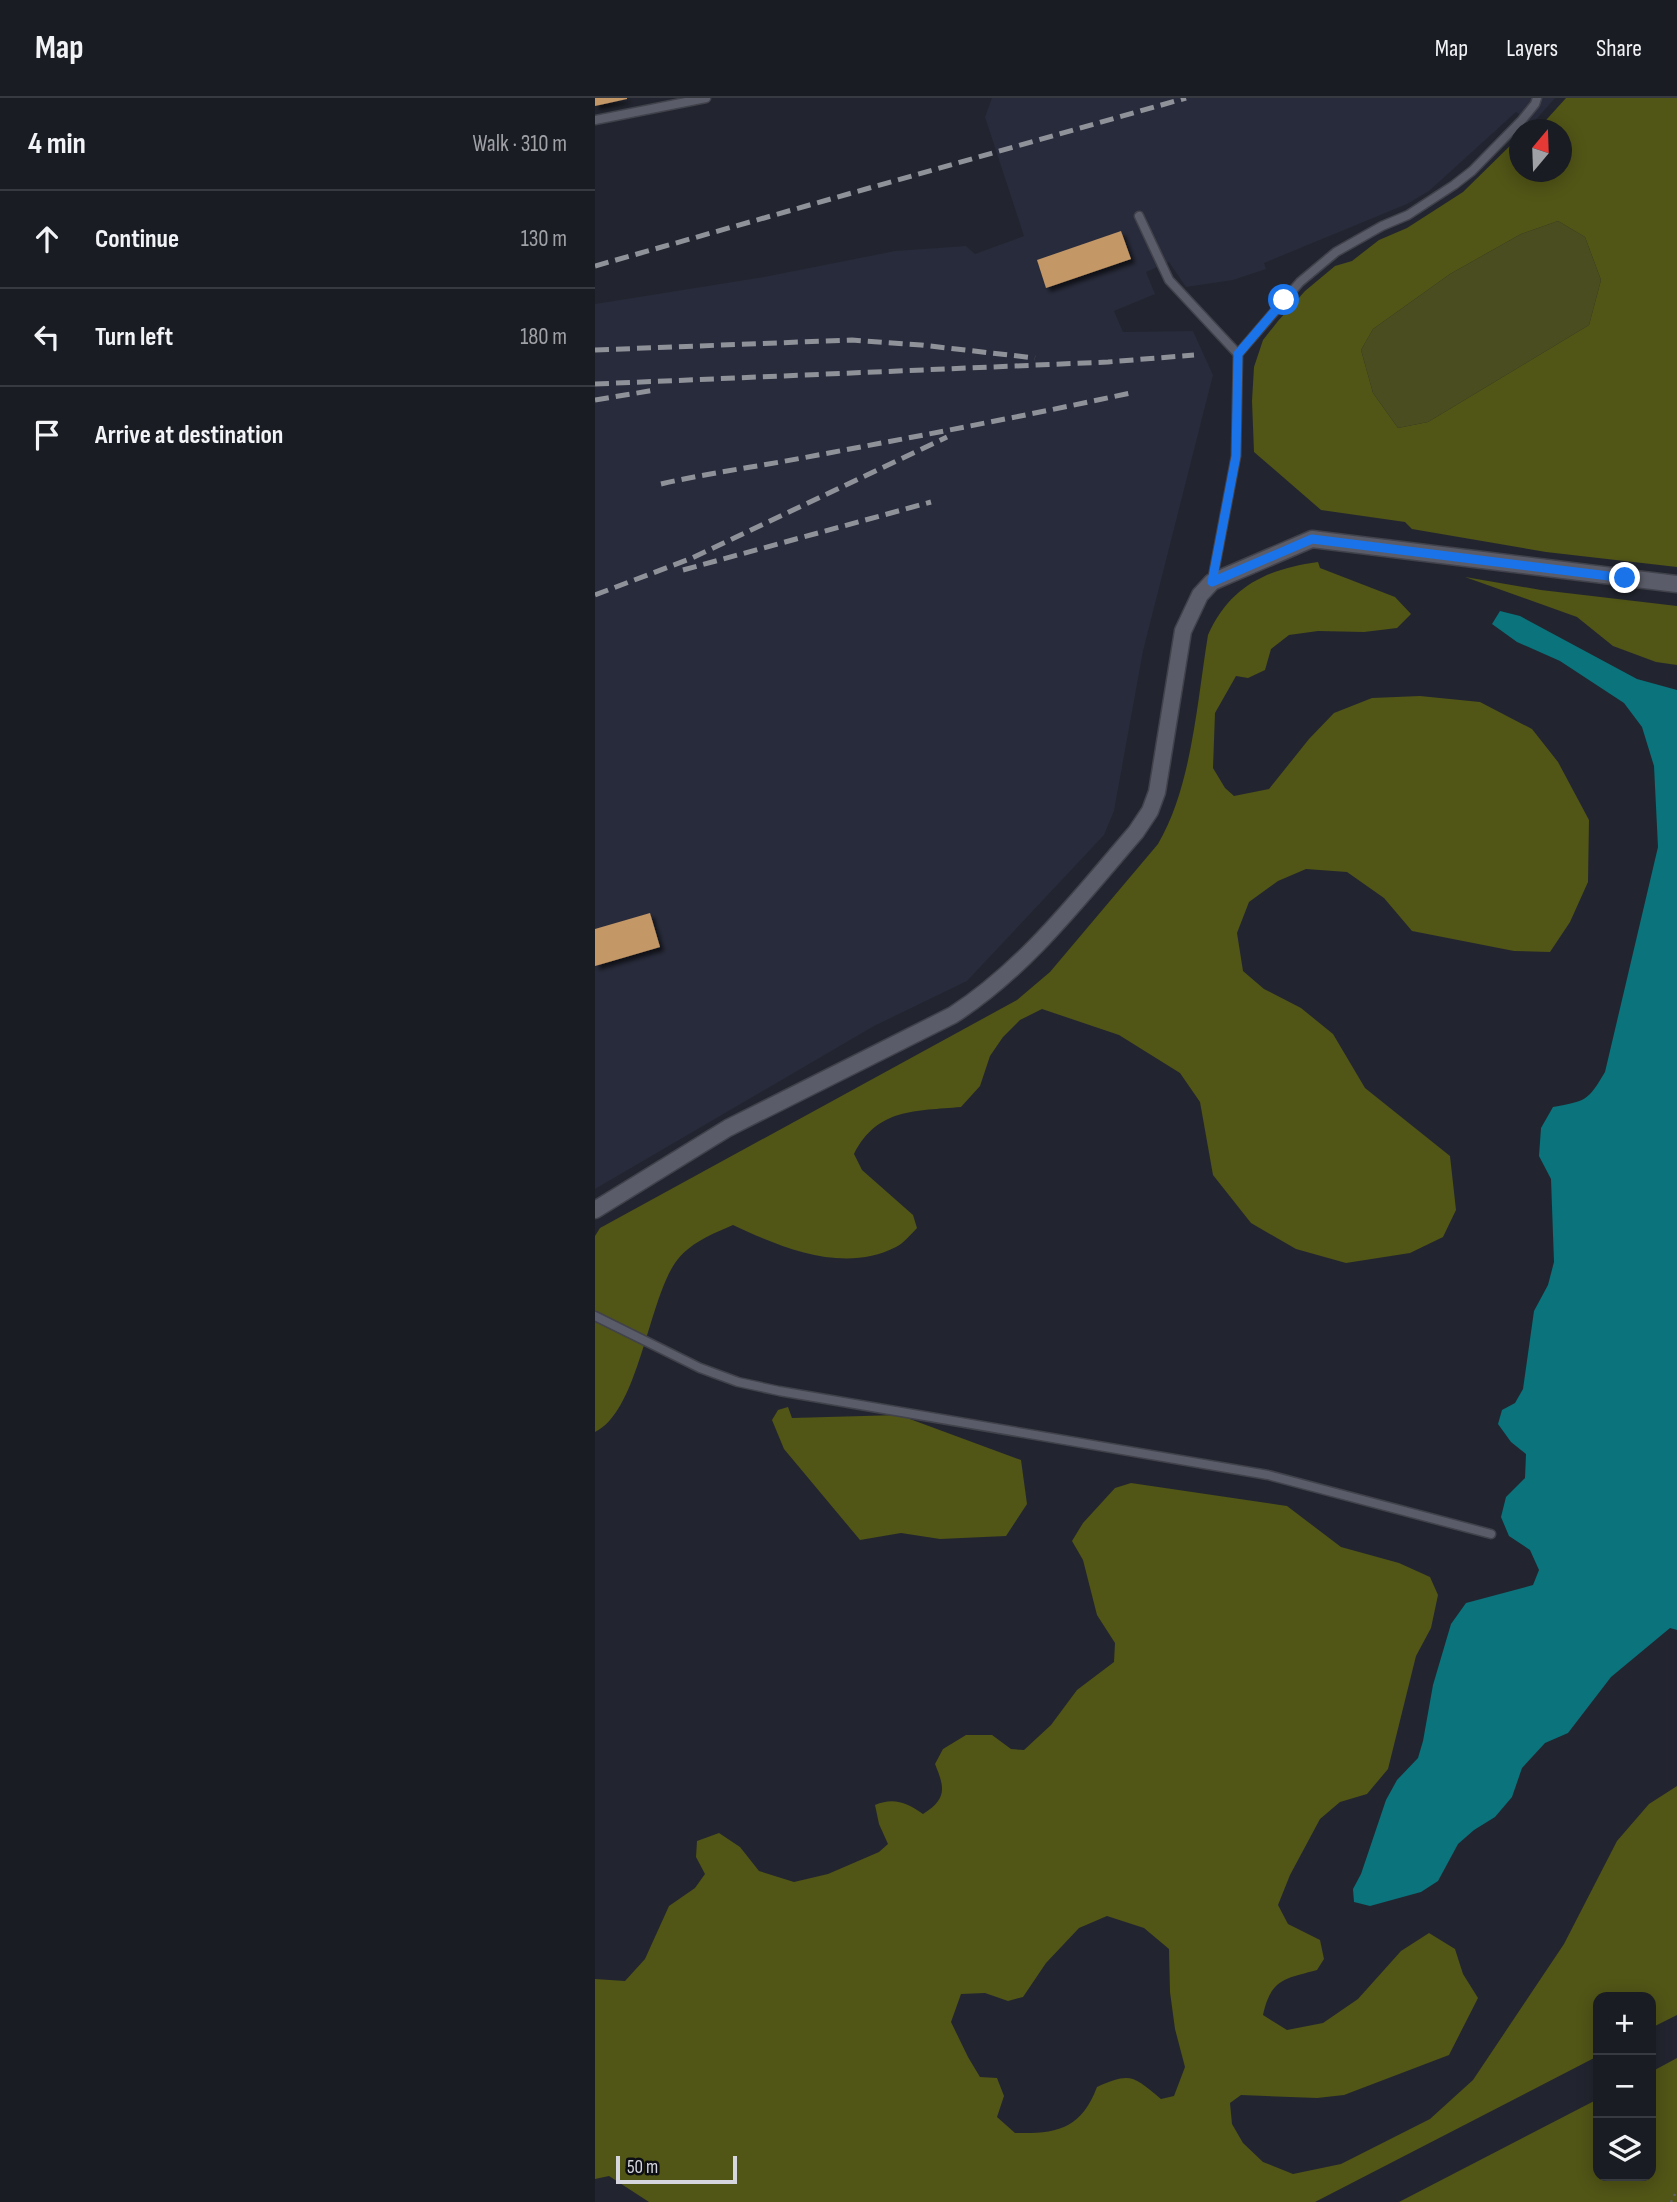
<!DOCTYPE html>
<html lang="en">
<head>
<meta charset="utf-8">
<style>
  body { margin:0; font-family:"Sofia Sans Condensed",sans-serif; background:#23252b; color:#f1f3f6 }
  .controls { position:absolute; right:21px; bottom:21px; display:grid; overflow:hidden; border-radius:14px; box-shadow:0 4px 18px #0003 }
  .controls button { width:63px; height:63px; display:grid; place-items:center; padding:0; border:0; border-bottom:2px solid #383a41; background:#1a1c23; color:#f1f3f6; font:35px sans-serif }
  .compass { position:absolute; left:914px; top:21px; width:63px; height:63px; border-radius:50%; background:#1a1c23; box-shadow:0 4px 18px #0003; rotate:19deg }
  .scale { position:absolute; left:21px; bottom:18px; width:121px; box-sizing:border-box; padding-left:7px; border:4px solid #d6d7de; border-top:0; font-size:19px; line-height:24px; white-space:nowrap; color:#d6d7de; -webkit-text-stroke:5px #0d0e13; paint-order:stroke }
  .stop { position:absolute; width:21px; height:21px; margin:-16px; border:5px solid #1a73e8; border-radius:50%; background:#fff }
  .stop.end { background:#1a73e8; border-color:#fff; box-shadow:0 2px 7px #0008 }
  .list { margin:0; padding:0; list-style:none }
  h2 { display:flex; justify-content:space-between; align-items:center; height:91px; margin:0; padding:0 28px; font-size:30px }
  h2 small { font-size:23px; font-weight:400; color:#9fa1a6 }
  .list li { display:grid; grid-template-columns:46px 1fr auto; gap:21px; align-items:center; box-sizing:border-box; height:98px; padding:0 28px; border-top:2px solid #383a41 }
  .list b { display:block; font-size:26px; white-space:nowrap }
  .list em { font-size:23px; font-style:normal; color:#9fa1a6 }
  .icon { flex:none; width:38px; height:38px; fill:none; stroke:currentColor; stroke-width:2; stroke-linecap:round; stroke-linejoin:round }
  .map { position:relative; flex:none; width:1082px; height:2104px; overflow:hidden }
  header { display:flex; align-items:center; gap:42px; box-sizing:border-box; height:98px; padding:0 35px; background:#1a1c23; border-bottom:2px solid #383a41 }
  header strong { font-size:33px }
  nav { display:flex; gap:38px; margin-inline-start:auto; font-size:24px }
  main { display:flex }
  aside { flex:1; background:#1a1c23 }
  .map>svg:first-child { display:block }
  .built { fill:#282b3b }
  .green { fill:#494d20 }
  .forest { fill:#515516; fill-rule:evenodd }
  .water { fill:#0a737b }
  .building { fill:#c39766; filter:url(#shadow) }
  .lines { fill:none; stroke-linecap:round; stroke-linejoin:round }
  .service-casing { stroke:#41424b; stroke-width:11 }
  .minor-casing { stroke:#41424b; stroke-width:19 }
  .path { stroke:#60626b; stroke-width:2.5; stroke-dasharray:2 5; stroke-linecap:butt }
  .service { stroke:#5a5d69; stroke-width:8 }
  .minor { stroke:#5a5d69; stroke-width:16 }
  .rail { stroke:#90929a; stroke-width:5; stroke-dasharray:14 7; stroke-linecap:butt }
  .route { stroke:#1a73e8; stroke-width:9 }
</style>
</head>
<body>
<header>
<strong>Map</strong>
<nav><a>Map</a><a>Layers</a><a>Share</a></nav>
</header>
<main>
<aside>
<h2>4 min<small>Walk · 310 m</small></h2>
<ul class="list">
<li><svg class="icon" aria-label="ahead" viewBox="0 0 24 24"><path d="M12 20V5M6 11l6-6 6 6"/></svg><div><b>Continue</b></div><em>130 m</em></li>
<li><svg class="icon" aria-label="left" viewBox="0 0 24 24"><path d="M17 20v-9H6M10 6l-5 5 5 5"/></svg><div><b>Turn left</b></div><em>180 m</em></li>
<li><svg class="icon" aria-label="arrive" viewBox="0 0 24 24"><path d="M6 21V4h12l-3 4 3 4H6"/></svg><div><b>Arrive at destination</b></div></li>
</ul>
</aside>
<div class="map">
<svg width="1082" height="2104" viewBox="0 0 1082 2104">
  <defs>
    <filter id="shadow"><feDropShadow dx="4" dy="4" stdDeviation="2" flood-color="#0009"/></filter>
  </defs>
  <rect width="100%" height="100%" fill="#22252f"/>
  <polygon class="built" points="397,0 960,0 938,25 921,14 834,93 812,106 669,165 671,171 638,182 591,189 574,164 551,174 560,196 519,213 528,234 598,233 618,277 548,553 519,713 509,737 372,883 279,928 0,1091 0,206 169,179 300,153 371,148 380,156 429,138 390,19"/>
  <polygon class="green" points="963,123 990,139 1006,182 994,227 833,324 803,330 778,295 766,252 778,231 855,176 926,136"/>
  <g class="forest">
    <path d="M971 0H1082V469L951 454 817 431 810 424 726 412 659 354 657 303 659 269 668 242 683 223 710 193 740 168 757 163 784 142 812 130 868 94 924 39 925 74H967V32L932 31H943ZM963 123 990 139 1006 182 994 227 833 324 803 330 778 295 766 252 778 231 855 176 926 136Z"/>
    <path d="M723 464 725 470 800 499 816 516 802 530 769 534 723 533 694 537 676 551 670 572 653 580 641 578 620 615 618 670 630 690 639 698 674 691 714 641 739 615 777 600 825 598 885 604 937 631 963 664 994 722 993 784 975 824 955 854 919 853 817 833 789 800 752 774 711 771 683 783 654 804 642 835 648 873 669 891 706 910 738 936 770 990 855 1058 861 1112 848 1139 815 1155 751 1165 701 1151 656 1125 618 1077 605 1004 585 975 524 937 447 911 425 922 408 939 395 958 385 988 366 1009C321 1013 282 1010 259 1056L267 1072 318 1117 322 1130C316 1136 309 1145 301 1149 249 1176 187 1150 138 1127 117 1136 94 1145 80 1165 53 1205 43 1314 0 1334V1138L5 1130 422 902 455 874 563 746C597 688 602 604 613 537 635 488 672 471 723 464Z"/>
    <polygon points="870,479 946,492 1082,508 1082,567 1061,564 1018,548 982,519"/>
    <polygon points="193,1309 197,1320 304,1317 426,1362 432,1406 411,1438 345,1441 306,1435 265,1442 189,1351 177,1322 183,1312"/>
    <path d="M536 1385 692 1408 746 1449 804 1465 835 1479 843 1497 836 1530 821 1558 793 1671 772 1696 745 1704 725 1721 695 1777 683 1807 693 1826 725 1842 729 1861 722 1872C689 1881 676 1881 668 1917L692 1932 728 1925 763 1901 806 1853 834 1835 860 1851 868 1876 883 1900 854 1957 749 1997 722 2000 646 1997 635 2005 637 2026 648 2045 668 2064 698 2076 746 2066 835 2021 878 1982 969 1846 1022 1743 1054 1706 1082 1688V1917L1056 1930V1899H1003V1958L720 2104H54L14 2078 0 2081V1881L30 1883 50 1861 74 1808 100 1790 110 1776 101 1759 102 1743 124 1735 145 1749 164 1773 199 1784 233 1776 284 1754 293 1746 284 1726 280 1707C299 1699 312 1705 328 1716 352 1701 350 1690 340 1666L348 1651 371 1637H397L416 1651 429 1652 456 1627 482 1592 519 1564 520 1545 502 1517 488 1462 477 1443 488 1425 520 1390ZM512 1818 549 1830 574 1851 575 1894 580 1931 590 1969 579 1998 566 2001C538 1978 536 1974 502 1989 486 2031 462 2036 420 2035L402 2019 409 1998 402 1980 385 1979 373 1959 356 1924 366 1896 390 1895 413 1903 428 1899 451 1865 484 1830Z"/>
    <polygon points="1082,1960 1082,2104 804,2104 1003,2001 1003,2078 1056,2078 1056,1974"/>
  </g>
  <path class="water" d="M905 513 925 518 1042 581 1082 592V1532L1075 1530 1016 1579 973 1635 950 1645 927 1670 917 1699 900 1719 879 1732 863 1746 843 1783 826 1794 775 1808 759 1804 758 1791 766 1776 791 1702 802 1682 823 1660 828 1643 838 1587 856 1526 871 1505 938 1487 944 1472 935 1452 914 1438 906 1419 911 1399 930 1380 931 1356 916 1344 903 1326 907 1312 920 1305 928 1291 939 1213 953 1187 959 1164 956 1081 944 1058 946 1030 958 1009C991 1003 993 1003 1010 974L1063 749 1059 668 1047 629 1029 605 965 563 922 544 897 526Z"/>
  <g class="building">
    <polygon points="0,0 32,0 32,1 0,8"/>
    <polygon points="526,133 536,161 451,190 442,162"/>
    <polygon points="55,815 65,849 0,868 0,831"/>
  </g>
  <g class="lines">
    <defs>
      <g id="service">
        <polyline points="0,22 111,0"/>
        <polyline points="544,118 574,182 643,256"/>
        <polyline points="617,484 641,358 643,256 705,184 741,154 787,128 813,117 859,87 877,73 927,22 940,6 942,0"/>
        <polyline points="0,1218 105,1270 143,1284 184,1293 673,1377 896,1436"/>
      </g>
      <path id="minor" d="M0 1112 133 1030 358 917C431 870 484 800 541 734L555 713 562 694 588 533 605 497 617 484 717 441 1082 486"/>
    </defs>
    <use href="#service" class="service-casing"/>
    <use href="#minor" class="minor-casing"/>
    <polyline class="path" points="1076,2104 1082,2092"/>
    <use href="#service" class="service"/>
    <use href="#minor" class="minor"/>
    <g class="rail">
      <polyline points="0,168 591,0"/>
      <polyline points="0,252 257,242 326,247 440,260"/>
      <polyline points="0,286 513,264 599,257"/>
      <polyline points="0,302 60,292"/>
      <path d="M66 386C113 375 160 369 207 360 319 339 430 318 540 294"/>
      <polyline points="88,472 336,404"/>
      <polyline points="0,497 97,460 352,339"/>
    </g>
  </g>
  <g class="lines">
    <polyline class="route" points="689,202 643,256 641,358 617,484 717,441 1030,480"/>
  </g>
</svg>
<div class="controls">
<button>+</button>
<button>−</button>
<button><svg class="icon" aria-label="layers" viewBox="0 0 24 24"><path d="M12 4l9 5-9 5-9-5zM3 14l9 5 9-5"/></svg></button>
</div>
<svg class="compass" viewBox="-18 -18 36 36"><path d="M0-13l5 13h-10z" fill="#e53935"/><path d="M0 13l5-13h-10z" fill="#9fa1a6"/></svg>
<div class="scale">50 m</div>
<div class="stop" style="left:689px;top:202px"></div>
<div class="stop end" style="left:1030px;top:480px"></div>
</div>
</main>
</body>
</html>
